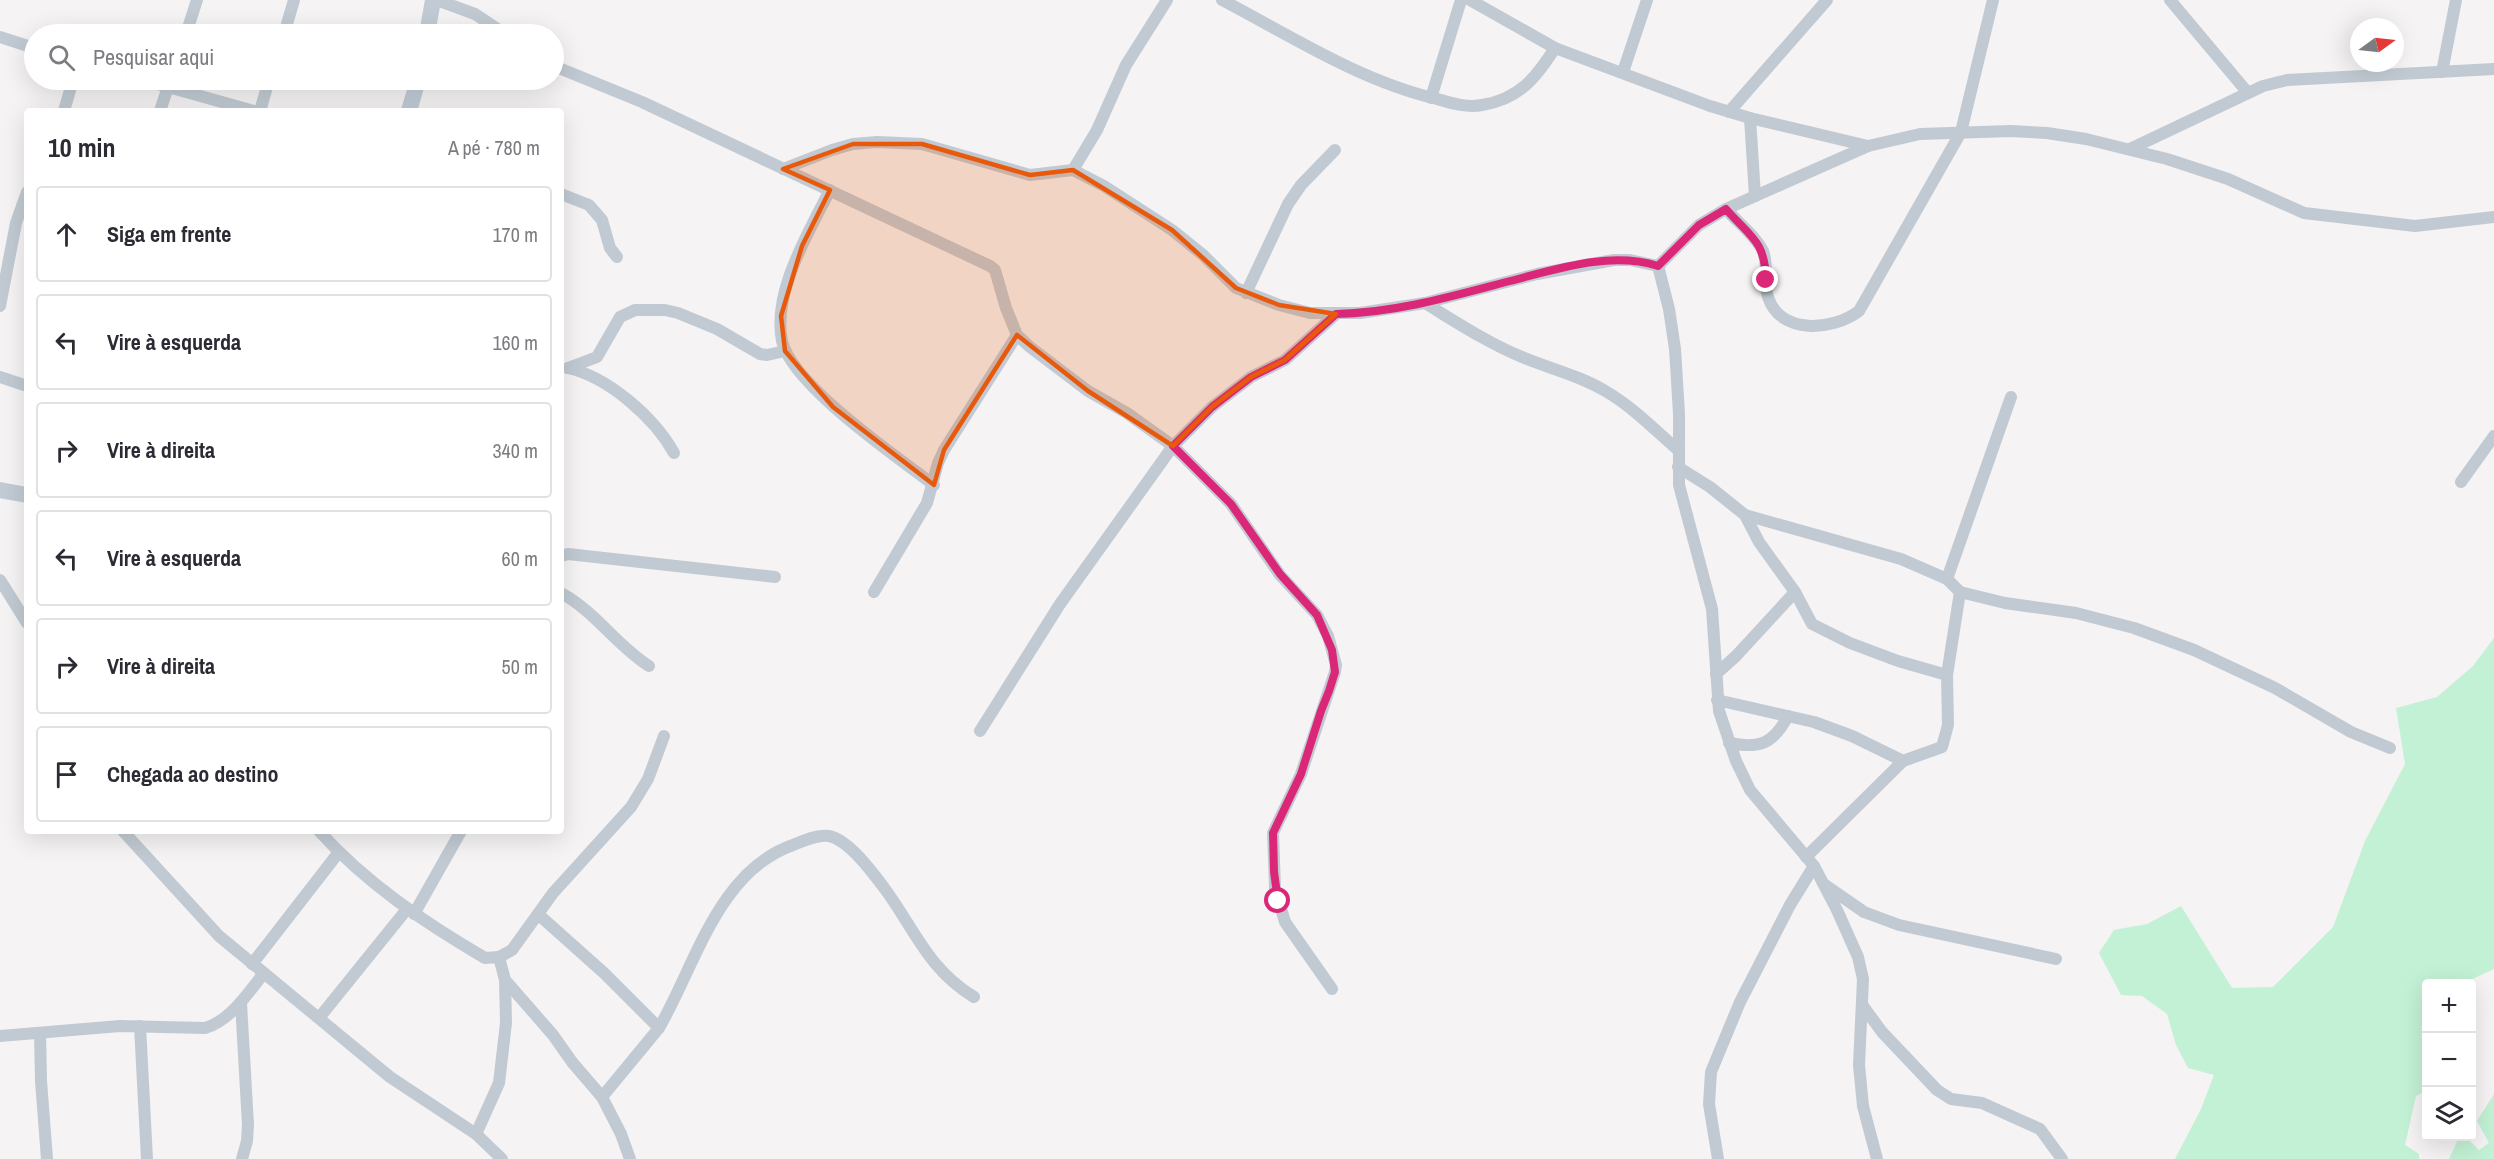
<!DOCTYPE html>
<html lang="pt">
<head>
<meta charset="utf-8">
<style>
  body { margin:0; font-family:"Archivo Narrow",sans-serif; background:#f7f7f7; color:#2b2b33 }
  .controls { position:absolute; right:18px; bottom:18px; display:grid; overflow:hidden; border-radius:6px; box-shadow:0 6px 24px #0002 }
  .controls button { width:54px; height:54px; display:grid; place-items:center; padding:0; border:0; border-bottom:2px solid #e1e1e2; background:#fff; color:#2b2b33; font:30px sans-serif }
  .compass { position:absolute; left:2350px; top:18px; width:54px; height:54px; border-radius:50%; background:#fff; box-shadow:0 6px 24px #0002; rotate:75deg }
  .stop { position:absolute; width:18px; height:18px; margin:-14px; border:4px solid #db2777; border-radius:50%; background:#fff }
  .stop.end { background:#db2777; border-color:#fff; box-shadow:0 2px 6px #0008 }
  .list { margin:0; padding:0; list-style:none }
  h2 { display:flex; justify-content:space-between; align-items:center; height:78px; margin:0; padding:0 24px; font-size:26px }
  h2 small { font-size:20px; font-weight:400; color:#7c7c81 }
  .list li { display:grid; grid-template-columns:39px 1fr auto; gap:18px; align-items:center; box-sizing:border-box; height:96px; margin:0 12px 12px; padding:0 12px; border:2px solid #e1e1e2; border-radius:6px }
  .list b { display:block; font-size:22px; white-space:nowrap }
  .list em { font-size:20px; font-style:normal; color:#7c7c81 }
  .icon { flex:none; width:33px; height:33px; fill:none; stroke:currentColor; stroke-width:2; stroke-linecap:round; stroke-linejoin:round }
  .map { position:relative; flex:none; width:2494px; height:1159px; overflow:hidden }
  .search { position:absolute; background:#fff; box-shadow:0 6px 24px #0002; left:24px; top:24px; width:540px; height:66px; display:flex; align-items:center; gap:15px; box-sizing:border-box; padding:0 21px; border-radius:33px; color:#7c7c81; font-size:22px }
  .panel { position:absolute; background:#fff; box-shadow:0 6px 24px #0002; left:24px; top:108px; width:540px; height:726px; border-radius:6px }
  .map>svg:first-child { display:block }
  .green { fill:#c3f1d5 }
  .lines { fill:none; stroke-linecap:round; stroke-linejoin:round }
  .street { stroke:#c1cad2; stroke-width:12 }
  .secondary { stroke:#c1cbd6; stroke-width:16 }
  .route { stroke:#db2777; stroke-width:8 }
  .marked { fill:#e8590c; fill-opacity:0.2; stroke:#e8590c; stroke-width:4.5; stroke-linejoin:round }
</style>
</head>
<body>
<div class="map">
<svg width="2494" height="1159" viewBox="0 0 2494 1159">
  <rect width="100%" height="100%" fill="#f5f3f3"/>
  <g class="green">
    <polygon points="2494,638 2494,969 2470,980 2448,982 2448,983 2426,984 2426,1091 2416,1096 2405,1145 2419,1154 2419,1159 2175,1159 2201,1109 2214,1075 2188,1068 2176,1045 2167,1014 2142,996 2121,995 2099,953 2114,930 2147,924 2181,906 2232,988 2273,987 2333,927 2365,841 2405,764 2396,708 2437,697 2473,666"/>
    <polygon points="2494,1094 2494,1159 2449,1159 2459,1137 2466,1137 2479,1150 2489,1143 2477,1121"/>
  </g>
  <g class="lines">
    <g class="street">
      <polyline points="437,0 475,14 505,34"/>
      <path d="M1222 0C1291 36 1360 81 1437 99 1451 103 1467 108 1482 105 1519 99 1536 78 1555 48"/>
      <polyline points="1470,0 1555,48 1710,106 1750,118 1868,146 1920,134 2011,131 2047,133 2086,139 2167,159 2228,179 2304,213 2415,226 2494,217"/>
      <polyline points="2170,0 2248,93"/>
      <polyline points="186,34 197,0"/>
      <polyline points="284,34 294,0"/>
      <polyline points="0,37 34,48"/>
      <polyline points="554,66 642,102 990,266 995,270 1006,308 1017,335 1030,347 1088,391 1127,413 1173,446 1231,504 1280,575 1317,615 1328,636 1336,665 1335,672 1301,774 1273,833 1275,888 1285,922 1332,989"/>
      <polyline points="1623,72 1647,0"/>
      <polyline points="2442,72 2456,0"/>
      <polyline points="143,80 254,111"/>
      <polyline points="1431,98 1461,0"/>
      <polyline points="64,111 73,80"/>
      <polyline points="160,111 170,81"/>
      <polyline points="260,111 269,80"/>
      <polyline points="1729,112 1827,0"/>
      <polyline points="1750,118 1755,196"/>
      <polyline points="2130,149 2263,86 2287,80 2494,69"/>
      <polyline points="783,169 832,150 853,144 877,142 922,144 1030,175 1073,170 1104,186 1172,230 1203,255 1236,288 1279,305 1310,313 1360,313 1425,303 1537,274 1614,260 1630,260 1658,266 1699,225 1726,209 1868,146"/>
      <polyline points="1073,170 1097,130 1126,65 1167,0"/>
      <path d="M830 190C809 232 772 292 782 341 792 385 896 456 934 485"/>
      <polyline points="561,194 589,205 602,220 610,248 617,257"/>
      <path d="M1726 209C1738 223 1755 235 1763 251 1769 266 1763 283 1768 297 1780 335 1833 331 1859 311L1961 132 1993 0"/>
      <polyline points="1658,266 1669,309 1675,349 1679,414 1679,485 1712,609 1719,711 1736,761 1750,790 1814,866 1837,910 1858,957 1863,979 1859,1065 1863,1106 1877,1159"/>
      <polyline points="1246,293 1288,204 1301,185 1335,150"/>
      <path d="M1425 303C1456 322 1488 343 1522 357 1551 369 1581 376 1607 392 1634 408 1656 431 1679 451"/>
      <polyline points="0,306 16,223 27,192"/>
      <polyline points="568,368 597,357 620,317 635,310 665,310 678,313 717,329 760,354 767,355 785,351"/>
      <path d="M568 368C608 377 654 417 674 453"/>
      <polyline points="0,377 27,386"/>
      <polyline points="1678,467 1710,487 1745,515 1901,559 1947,579 1960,592 2005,603 2076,613 2134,628 2194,650 2275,688 2351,732 2390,748"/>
      <polyline points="2461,482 2494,436"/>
      <polyline points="1745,515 1759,542 1795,592 1812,624 1850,643 1898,661 1947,675"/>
      <polyline points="561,556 568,554 775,577"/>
      <polyline points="1947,579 2011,397"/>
      <polyline points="0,580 27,623"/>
      <polyline points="874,592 927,503 938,463 944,450 1017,335"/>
      <path d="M561 593C596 612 616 645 649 666"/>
      <polyline points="1716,674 1736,656 1795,592"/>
      <polyline points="1717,700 1814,722 1852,736 1903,761"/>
      <polyline points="980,731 1060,604 1173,446 1212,407 1251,377 1285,360 1336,314"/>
      <path d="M1729 743C1760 749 1773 744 1788 716"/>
      <polyline points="123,831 219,936 390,1077 476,1134 502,1159"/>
      <path d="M319 831C366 883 425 923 485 958L499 957 505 980 553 1035 572 1062 602 1097 621 1134 630 1159"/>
      <polyline points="1806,857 1903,761 1942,747 1948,725 1947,675 1960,592"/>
      <polyline points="1825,885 1864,912 1899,925 2056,959"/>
      <polyline points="414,914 461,831"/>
      <polyline points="539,915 604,973 659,1028 602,1097"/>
      <polyline points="499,957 512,950 553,893 631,807 648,779 664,736"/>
      <polyline points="252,964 339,852"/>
      <polyline points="241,1003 248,1125 247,1141 242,1159"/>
      <polyline points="1863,1006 1882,1032 1937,1090 1951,1099 1982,1103 2040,1129 2062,1159"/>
      <polyline points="319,1018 407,909"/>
      <polyline points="140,1026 147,1159"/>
      <path d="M659 1028C695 966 718 871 793 845 803 841 818 834 829 836 849 840 873 873 885 889 915 930 928 969 974 997"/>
      <polyline points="40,1033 41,1081 47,1159"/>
      <path d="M0 1036 120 1026 205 1028C230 1021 248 993 264 973"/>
      <polyline points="476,1134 499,1083 506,1023 505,980"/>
      <polyline points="1718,1159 1709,1104 1711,1072 1740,1002 1790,905 1814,866"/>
    </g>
    <g class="secondary">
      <polyline points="427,34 433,0"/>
      <polyline points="409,111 418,80"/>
      <polyline points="0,490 27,495"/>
    </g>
  </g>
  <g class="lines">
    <path class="route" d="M1278 901 1274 872 1273 833 1301 774 1321 711 1329 691 1335 672 1332 650 1317 615 1280 574 1231 504 1173 446 1212 407 1251 377 1285 360 1336 314C1395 313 1453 296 1510 281 1557 269 1610 251 1658 266L1699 225 1726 209C1750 237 1765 240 1766 280"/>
  </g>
  <path class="marked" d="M853 144H922L1030 175 1073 170 1172 230 1236 288 1279 305 1336 314 1285 360 1251 377 1212 407 1173 446 1088 391 1017 335 944 450 934 485 833 407 785 351 781 316 802 246 830 190 783 169Z"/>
</svg>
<div class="controls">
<button>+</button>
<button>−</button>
<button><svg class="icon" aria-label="layers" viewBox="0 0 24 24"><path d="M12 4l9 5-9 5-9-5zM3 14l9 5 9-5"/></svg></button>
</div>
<svg class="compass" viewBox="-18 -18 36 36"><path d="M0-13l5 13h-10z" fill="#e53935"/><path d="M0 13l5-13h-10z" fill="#7c7c81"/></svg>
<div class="stop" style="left:1278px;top:901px"></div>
<div class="stop end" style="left:1766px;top:280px"></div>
<div class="search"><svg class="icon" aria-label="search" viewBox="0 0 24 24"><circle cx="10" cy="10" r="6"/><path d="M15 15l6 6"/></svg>Pesquisar aqui</div>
<section class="panel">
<h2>10 min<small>A pé · 780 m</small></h2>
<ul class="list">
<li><svg class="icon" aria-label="ahead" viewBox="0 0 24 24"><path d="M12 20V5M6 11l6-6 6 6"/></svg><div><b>Siga em frente</b></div><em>170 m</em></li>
<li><svg class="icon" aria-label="left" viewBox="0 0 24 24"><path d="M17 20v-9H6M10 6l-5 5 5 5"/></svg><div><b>Vire à esquerda</b></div><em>160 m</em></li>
<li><svg class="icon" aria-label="right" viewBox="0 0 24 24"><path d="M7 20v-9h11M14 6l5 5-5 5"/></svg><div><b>Vire à direita</b></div><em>340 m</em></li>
<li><svg class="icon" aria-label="left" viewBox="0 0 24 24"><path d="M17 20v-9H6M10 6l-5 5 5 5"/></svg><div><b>Vire à esquerda</b></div><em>60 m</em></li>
<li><svg class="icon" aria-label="right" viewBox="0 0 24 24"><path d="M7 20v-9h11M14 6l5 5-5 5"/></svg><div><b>Vire à direita</b></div><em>50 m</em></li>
<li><svg class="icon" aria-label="arrive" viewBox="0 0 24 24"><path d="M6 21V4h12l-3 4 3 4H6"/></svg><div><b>Chegada ao destino</b></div></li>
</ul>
</section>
</div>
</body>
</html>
